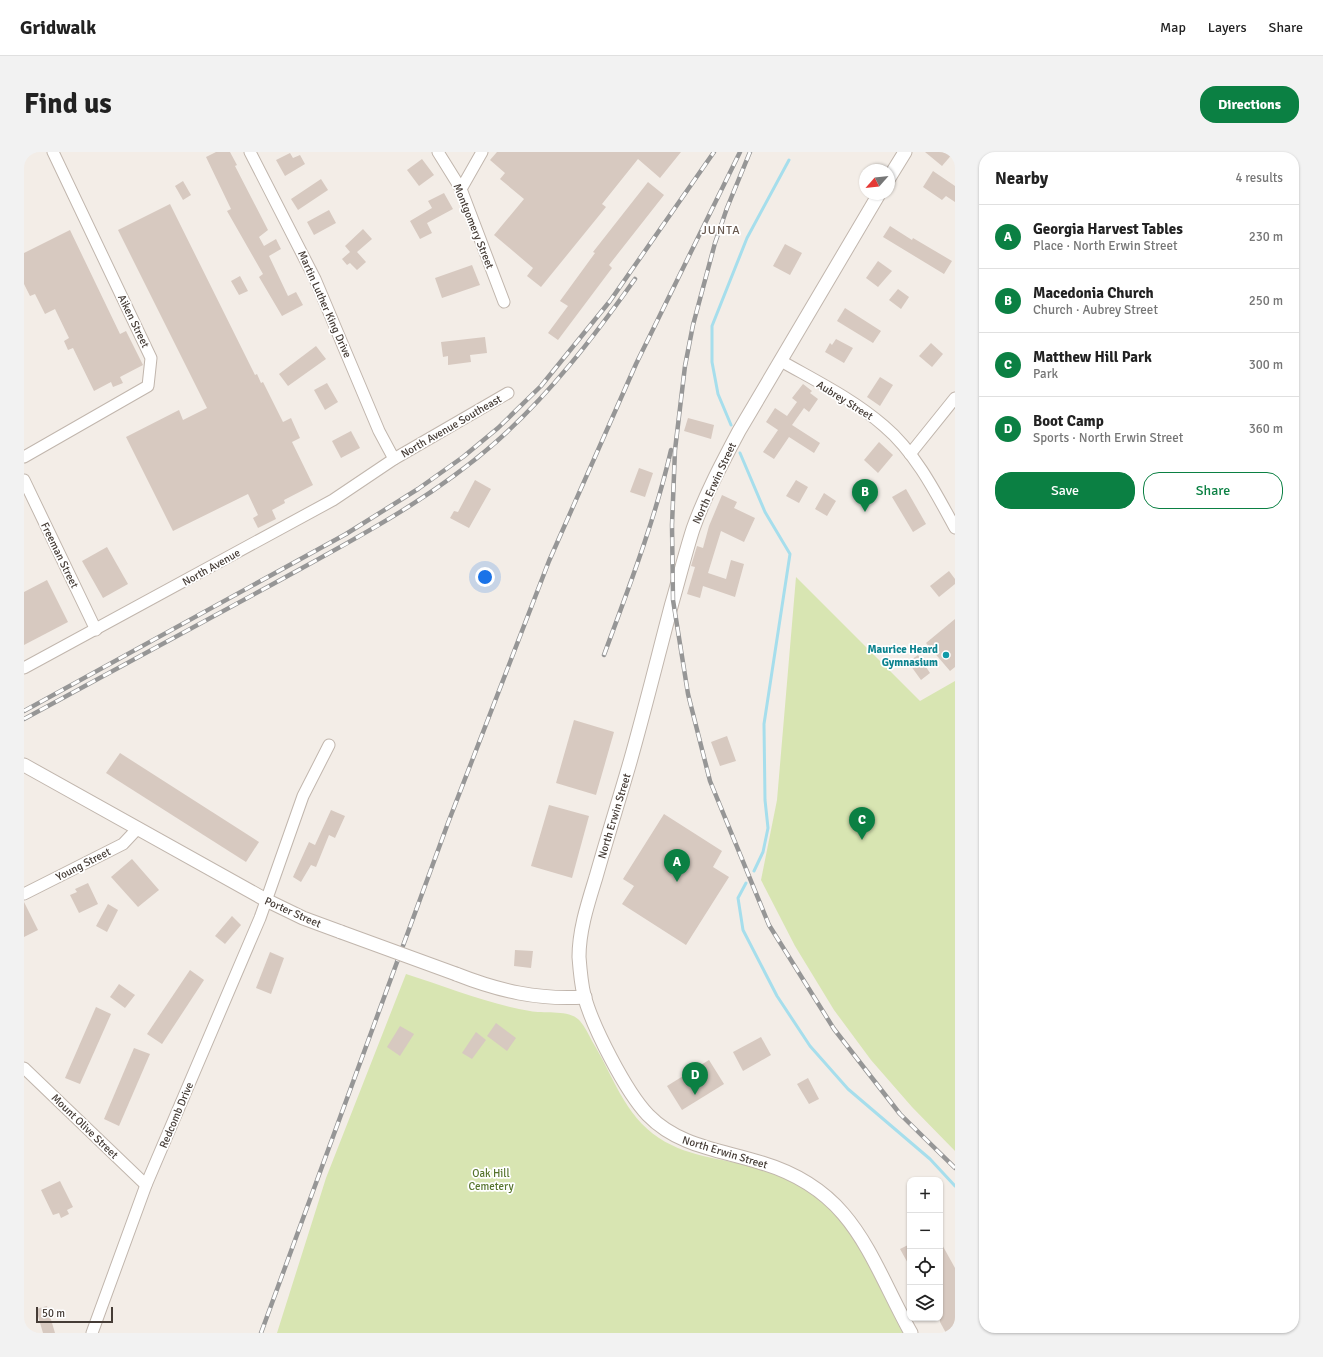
<!DOCTYPE html>
<html lang="en">
<head>
<meta charset="utf-8">
<style>
  body { margin:0; font-family:Signika,sans-serif; background:#f2f2f2; color:#222 }
  .controls { position:absolute; right:12px; bottom:12px; display:grid; overflow:hidden; border-radius:8px; box-shadow:0 1px 3px #0004 }
  .controls button { width:36px; height:36px; display:grid; place-items:center; padding:0; border:0; border-bottom:1px solid #e0e0e0; background:#fff; color:#222; font:20px sans-serif }
  .compass { position:absolute; left:835px; top:12px; width:36px; height:36px; border-radius:50%; background:#fff; box-shadow:0 1px 3px #0004; rotate:243deg }
  .scale { position:absolute; left:12px; bottom:10px; width:77px; box-sizing:border-box; padding-left:4px; border:2px solid #453c36; border-top:0; font-size:11px; line-height:14px; white-space:nowrap; color:#453c36; -webkit-text-stroke:3px #fff; paint-order:stroke }
  .you { position:absolute; left:461px; top:425px; width:14px; height:14px; margin:-10px; border:3px solid #fff; border-radius:50%; background:#1a73e8; box-shadow:0 0 0 6px #1a73e833 }
  .badge { display:grid; place-items:center; width:26px; height:26px; border-radius:50%; background:#0b8043; color:#fff; font-size:13px; font-weight:700 }
  .pin { position:absolute; translate:-50% -33px; filter:drop-shadow(0 1px 2px #0008) }
  .pin::after { content:''; position:absolute; top:21px; width:14px; height:12px; background:inherit; clip-path:polygon(0 0,100% 0,50% 100%) }
  .list { margin:0; padding:0; list-style:none }
  h2 { display:flex; justify-content:space-between; align-items:center; height:52px; margin:0; padding:0 16px; font-size:17px }
  h2 small { font-size:13px; font-weight:400; color:#767676 }
  .list li { display:grid; grid-template-columns:26px 1fr auto; gap:12px; align-items:center; box-sizing:border-box; height:64px; padding:0 16px; border-top:1px solid #e0e0e0 }
  .list b { display:block; font-size:15px; white-space:nowrap }
  .list p { margin:0; font-size:13px; white-space:nowrap; color:#767676 }
  .list em { font-size:13px; font-style:normal; color:#767676 }
  .actions { display:flex; gap:8px; padding:12px 16px }
  .actions a { flex:1; padding:9px 0; border:1px solid #0b8043; border-radius:16px; text-align:center; font-size:14px; color:#0b8043 }
  .actions .main { background:#0b8043; color:#fff }
  .icon { flex:none; width:22px; height:22px; fill:none; stroke:currentColor; stroke-width:2; stroke-linecap:round; stroke-linejoin:round }
  .map { position:relative; flex:none; width:931px; height:1181px; overflow:hidden; border-radius:16px }
  header { display:flex; align-items:center; gap:24px; box-sizing:border-box; height:56px; padding:0 20px; background:#fff; border-bottom:1px solid #e0e0e0 }
  header strong { font-size:19px }
  nav { display:flex; gap:22px; margin-inline-start:auto; font-size:14px }
  .intro { display:flex; align-items:center; justify-content:space-between; box-sizing:border-box; height:96px; padding:0 24px }
  h1 { margin:0; font-size:28px }
  .button { padding:10px 18px; border-radius:16px; background:#0b8043; color:#fff; font-size:14px; font-weight:700 }
  main { display:flex; gap:24px; padding:0 24px }
  aside { flex:1; background:#fff; border-radius:16px; box-shadow:0 1px 3px #0004 }
  .map>svg:first-child { display:block }
  .green { fill:#d8e5b2 }
  .lines { fill:none; stroke-linecap:round; stroke-linejoin:round }
  .stream { stroke:#a6deec; stroke-width:3 }
  .building { fill:#d7c9c0 }
  .minor-casing { stroke:#c1b6ad; stroke-width:13 }
  .tertiary-casing { stroke:#c1b6ad; stroke-width:15 }
  .minor { stroke:#fff; stroke-width:11 }
  .tertiary { stroke:#fff; stroke-width:13 }
  .rail-casing { stroke:#969696; stroke-width:4.5 }
  .rail { stroke:#fff; stroke-width:3; stroke-dasharray:9; stroke-linecap:butt }
  .tertiary-bridge-casing { stroke:#c1b6ad; stroke-width:15; stroke-linecap:butt }
  .tertiary-bridge { stroke:#fff; stroke-width:13 }
  .culture-dot { fill:#0f9aa8; stroke:#fff; stroke-width:1.5 }
  .labels { text-anchor:middle; stroke-width:3.5; stroke-linejoin:round; paint-order:stroke }
  .street-label { font-size:11px; fill:#453c36; stroke:#fff }
  .culture-label { font-size:11px; font-weight:bold; fill:#0d838f; stroke:#fff; text-anchor:end }
  .park-label { font-size:11px; fill:#56742d; stroke:#fff }
  .neighbourhood-label { font-size:12px; letter-spacing:1px; fill:#67584e; stroke:#fff }
</style>
</head>
<body>
<header>
<strong>Gridwalk</strong>
<nav><a>Map</a><a>Layers</a><a>Share</a></nav>
</header>
<div class="intro"><h1>Find us</h1><a class="button">Directions</a></div>
<main>
<div class="map">
<svg width="931" height="1181" viewBox="0 0 931 1181">
  <rect width="100%" height="100%" fill="#f3ede7"/>
  <g class="green">
    <polygon points="772,425 896,549 931,529 931,999 888,955 847,908 810,858 771,794 737,728 753,648"/>
    <path d="M382 822C423 835 464 852 506 859 520 862 546 857 556 869 561 875 565 883 568 889 589 923 600 963 635 986 667 1007 706 1007 742 1018 822 1042 846 1113 880 1181H253L302 1026Z"/>
  </g>
  <g class="lines">
    <g class="stream">
      <polyline points="707,273 694,242 688,210 688,174 723,86 765,8"/>
      <polyline points="716,301 741,360 766,402 740,572 741,648 744,676 739,700 730,719"/>
      <polyline points="722,731 714,746 719,778 753,844 786,894 824,937 906,1007 931,1034"/>
    </g>
  </g>
  <g class="building">
    <polygon points="192,0 206,0 213,13 211,14 244,78 235,85 240,94 252,87 257,97 245,104 264,144 272,140 279,153 258,164 235,125 239,122 203,59 207,57 182,5"/>
    <polygon points="473,0 657,0 636,26 614,7 578,52 582,55 517,135 503,124 509,116 470,83 500,47 476,27 481,21 466,8"/>
    <polygon points="901,0 930,0 918,14"/>
    <polygon points="266,1 269,6 276,3 281,12 261,24 252,8"/>
    <polygon points="398,7 410,23 395,34 383,18"/>
    <polygon points="909,19 931,34 931,50 922,44 918,48 899,35"/>
    <polygon points="297,27 304,38 274,58 267,47"/>
    <polygon points="159,29 167,43 159,48 151,34"/>
    <polygon points="624,30 640,43 585,113 588,116 534,188 524,181 544,154 536,149 571,101 569,100"/>
    <polygon points="420,41 429,57 403,71 408,81 396,87 386,69 408,56 404,49"/>
    <polygon points="146,52 231,223 233,222 237,231 239,230 259,270 267,266 276,286 268,290 289,333 260,348 261,351 248,358 252,367 234,376 229,366 234,363 224,342 149,379 102,285 155,258 159,268 183,256 94,78"/>
    <polygon points="305,58 312,71 290,83 283,70"/>
    <polygon points="866,74 888,88 889,86 928,109 920,122 859,85"/>
    <polygon points="339,77 348,87 333,100 342,110 333,118 326,111 323,113 318,107 326,100 321,94"/>
    <polygon points="46,78 96,182 102,179 119,213 96,225 99,231 89,235 87,230 70,239 49,196 44,198 40,189 45,186 31,157 21,162 11,142 6,144 0,132 0,101"/>
    <polygon points="761,92 778,101 766,123 749,114"/>
    <polygon points="854,109 868,119 854,135 842,126"/>
    <polygon points="448,113 456,133 418,146 411,126"/>
    <polygon points="216,124 224,139 215,143 207,129"/>
    <polygon points="874,137 885,145 877,157 865,148"/>
    <polygon points="821,156 857,179 849,191 813,169"/>
    <polygon points="461,185 463,201 446,203 447,210 424,213 424,204 419,205 417,190"/>
    <polygon points="812,187 829,196 820,211 801,200 806,191 808,193"/>
    <polygon points="907,191 919,202 908,215 895,204"/>
    <polygon points="292,194 302,207 264,234 255,222"/>
    <polygon points="856,225 869,233 856,254 843,245"/>
    <polygon points="303,231 314,250 301,258 290,238"/>
    <polygon points="779,232 788,239 786,241 794,247 785,260 780,256 768,273 796,291 790,301 765,285 750,307 739,300 754,278 742,270 751,256 763,264 773,250 768,246"/>
    <polygon points="664,266 690,273 687,287 660,279"/>
    <polygon points="327,279 336,296 317,306 308,289"/>
    <polygon points="855,290 869,303 854,321 840,308"/>
    <polygon points="615,316 629,321 621,345 606,340"/>
    <polygon points="451,328 467,337 445,376 426,366 430,359 434,360"/>
    <polygon points="772,328 784,335 775,351 762,344"/>
    <polygon points="882,337 902,372 889,380 868,345"/>
    <polygon points="800,341 812,349 803,364 791,357"/>
    <polygon points="698,343 713,350 710,356 731,366 720,390 697,379 684,421 702,427 707,408 720,412 711,445 679,434 676,446 663,442 671,415 667,414 673,394 679,396 685,374"/>
    <polygon points="83,395 104,432 79,446 58,409"/>
    <polygon points="925,419 931,427 931,432 915,445 906,434"/>
    <polygon points="23,428 44,470 0,493 0,440"/>
    <polygon points="931,467 931,515 926,519 902,491"/>
    <polygon points="894,503 906,521 897,528 884,510"/>
    <polygon points="550,568 590,580 572,643 532,631"/>
    <polygon points="703,584 712,609 696,614 687,590"/>
    <polygon points="96,601 235,690 222,710 82,621"/>
    <polygon points="525,653 565,664 548,726 507,714"/>
    <polygon points="307,658 321,664 311,686 305,683 292,715 287,713 277,730 269,725 285,690 291,693"/>
    <polygon points="640,662 698,699 689,715 705,725 662,793 598,752 610,734 599,727"/>
    <polygon points="108,707 135,738 114,755 87,725"/>
    <polygon points="64,731 74,752 55,761 46,743 53,740 51,737"/>
    <polygon points="0,750 14,778 0,785"/>
    <polygon points="84,752 94,758 83,780 72,774"/>
    <polygon points="208,764 217,773 201,792 191,784"/>
    <polygon points="491,798 509,799 507,816 490,814"/>
    <polygon points="246,800 260,806 247,842 232,836"/>
    <polygon points="166,818 180,828 138,892 123,882"/>
    <polygon points="95,832 111,843 101,856 86,845"/>
    <polygon points="72,855 87,862 56,932 41,926"/>
    <polygon points="472,871 492,886 483,899 463,884"/>
    <polygon points="376,874 390,882 376,904 363,895"/>
    <polygon points="452,880 462,888 448,907 438,901"/>
    <polygon points="737,885 747,903 719,919 709,900"/>
    <polygon points="110,896 126,902 95,974 80,967"/>
    <polygon points="685,908 700,932 658,958 643,934"/>
    <polygon points="784,926 795,947 785,952 773,932"/>
    <polygon points="36,1029 49,1055 43,1058 45,1062 37,1066 35,1061 29,1063 17,1038"/>
    <polygon points="916,1089 931,1116 931,1181 922,1181 916,1170"/>
    <polygon points="886,1092 886,1115 876,1097"/>
    <polygon points="23,1154 31,1181 19,1181 12,1157"/>
  </g>
  <g class="lines">
    <defs>
      <g id="minor">
        <polyline points="226,0 291,127 355,279 370,307"/>
        <polyline points="414,0 437,37 480,150"/>
        <polyline points="437,37 458,0"/>
        <path d="M757 209C792 229 829 247 860 274 891 300 912 341 931 376"/>
        <polyline points="886,302 931,246"/>
        <polyline points="0,305 124,234 127,206 29,0"/>
        <polyline points="0,328 72,478"/>
        <polyline points="0,516 309,348 370,307 484,241"/>
        <polyline points="0,742 99,692 114,676"/>
        <polyline points="0,916 122,1033"/>
        <polyline points="68,1181 122,1033 236,766 279,644 305,593"/>
      </g>
      <g id="tertiary">
        <polyline points="865,26 881,0"/>
        <path d="M855 42 715 279C698 311 681 343 669 377 661 402 655 427 648 451 634 504 621 557 606 610 595 648 583 686 572 725 564 751 555 778 555 805 556 818 557 831 560 843 568 874 602 940 624 963 655 995 698 998 738 1011 831 1039 845 1105 887 1181"/>
        <polyline points="0,613 242,748 279,766 317,780"/>
        <path d="M432 822C475 839 514 848 561 845"/>
      </g>
    </defs>
    <use href="#minor" class="minor-casing"/>
    <use href="#tertiary" class="tertiary-casing"/>
    <use href="#minor" class="minor"/>
    <use href="#tertiary" class="tertiary"/>
    <defs>
      <g id="rail">
        <polyline points="726,0 703,56 691,91 669,173 661,214 651,298 648,373 649,448 664,542 686,629 745,773 810,877 876,962 931,1016"/>
        <path d="M580 503C605 435 631 368 647 298"/>
        <polyline points="0,559 322,382 394,337 439,305 474,276 517,234 586,149 690,0"/>
        <path d="M0 567C83 522 166 477 249 432 327 389 405 349 472 290 526 242 569 186 611 127"/>
        <polyline points="237,1181 424,671 525,409 612,212 716,0"/>
      </g>
    </defs>
    <use href="#rail" class="rail-casing"/>
    <use href="#rail" class="rail"/>
    <defs>
      <polyline id="tertiary-bridge" points="317,780 432,822"/>
    </defs>
    <use href="#tertiary-bridge" class="tertiary-bridge-casing"/>
    <use href="#tertiary-bridge" class="tertiary-bridge"/>
  </g>
  <circle class="culture-dot" cx="922" cy="503" r="4"/>
  <g class="labels">
    <g class="street-label">
      <text transform="translate(450 74) rotate(68)" y="4">Montgomery Street</text>
      <text transform="translate(301 152) rotate(66)" y="4">Martin Luther King Drive</text>
      <text transform="translate(110 169) rotate(64)" y="4">Aiken Street</text>
      <text transform="translate(821 248) rotate(32)" y="4">Aubrey Street</text>
      <text transform="translate(427 274) rotate(-30)" y="4">North Avenue Southeast</text>
      <text transform="translate(690 331) rotate(-65)" y="4">North Erwin Street</text>
      <text transform="translate(36 403) rotate(64)" y="4">Freeman Street</text>
      <text transform="translate(187 415) rotate(-29)" y="4">North Avenue</text>
      <text transform="translate(590 664) rotate(-73)" y="4">North Erwin Street</text>
      <text transform="translate(59 712) rotate(-27)" y="4">Young Street</text>
      <text transform="translate(269 760) rotate(24)" y="4">Porter Street</text>
      <text transform="translate(152 963) rotate(-67)" y="4">Redcomb Drive</text>
      <text transform="translate(61 974) rotate(44)" y="4">Mount Olive Street</text>
      <text transform="translate(701 1000) rotate(17)" y="4">North Erwin Street</text>
    </g>
    <g class="culture-label">
      <text x="914" y="501">Maurice Heard<tspan x="914" dy="13">Gymnasium</tspan></text>
    </g>
    <g class="park-label">
      <text x="467" y="1025">Oak Hill<tspan x="467" dy="13">Cemetery</tspan></text>
    </g>
    <g class="neighbourhood-label">
      <text x="697" y="82">JUNTA</text>
    </g>
  </g>
</svg>
<div class="controls">
<button>+</button>
<button>−</button>
<button><svg class="icon" aria-label="locate" viewBox="0 0 24 24"><circle cx="12" cy="12" r="6"/><path d="M12 2v4M12 18v4M2 12h4M18 12h4"/></svg></button>
<button><svg class="icon" aria-label="layers" viewBox="0 0 24 24"><path d="M12 4l9 5-9 5-9-5zM3 14l9 5 9-5"/></svg></button>
</div>
<svg class="compass" viewBox="-18 -18 36 36"><path d="M0-13l5 13h-10z" fill="#e53935"/><path d="M0 13l5-13h-10z" fill="#767676"/></svg>
<div class="scale">50 m</div>
<div class="you"></div>
<div class="pin badge" style="left:653px;top:730px">A</div>
<div class="pin badge" style="left:841px;top:360px">B</div>
<div class="pin badge" style="left:838px;top:688px">C</div>
<div class="pin badge" style="left:671px;top:943px">D</div>
</div>
<aside>
<h2>Nearby<small>4 results</small></h2>
<ul class="list">
<li><span class="badge">A</span><div><b>Georgia Harvest Tables</b><p>Place · North Erwin Street</p></div><em>230 m</em></li>
<li><span class="badge">B</span><div><b>Macedonia Church</b><p>Church · Aubrey Street</p></div><em>250 m</em></li>
<li><span class="badge">C</span><div><b>Matthew Hill Park</b><p>Park</p></div><em>300 m</em></li>
<li><span class="badge">D</span><div><b>Boot Camp</b><p>Sports · North Erwin Street</p></div><em>360 m</em></li>
</ul>
<div class="actions"><a class="main">Save</a><a>Share</a></div>
</aside>
</main>
</body>
</html>
